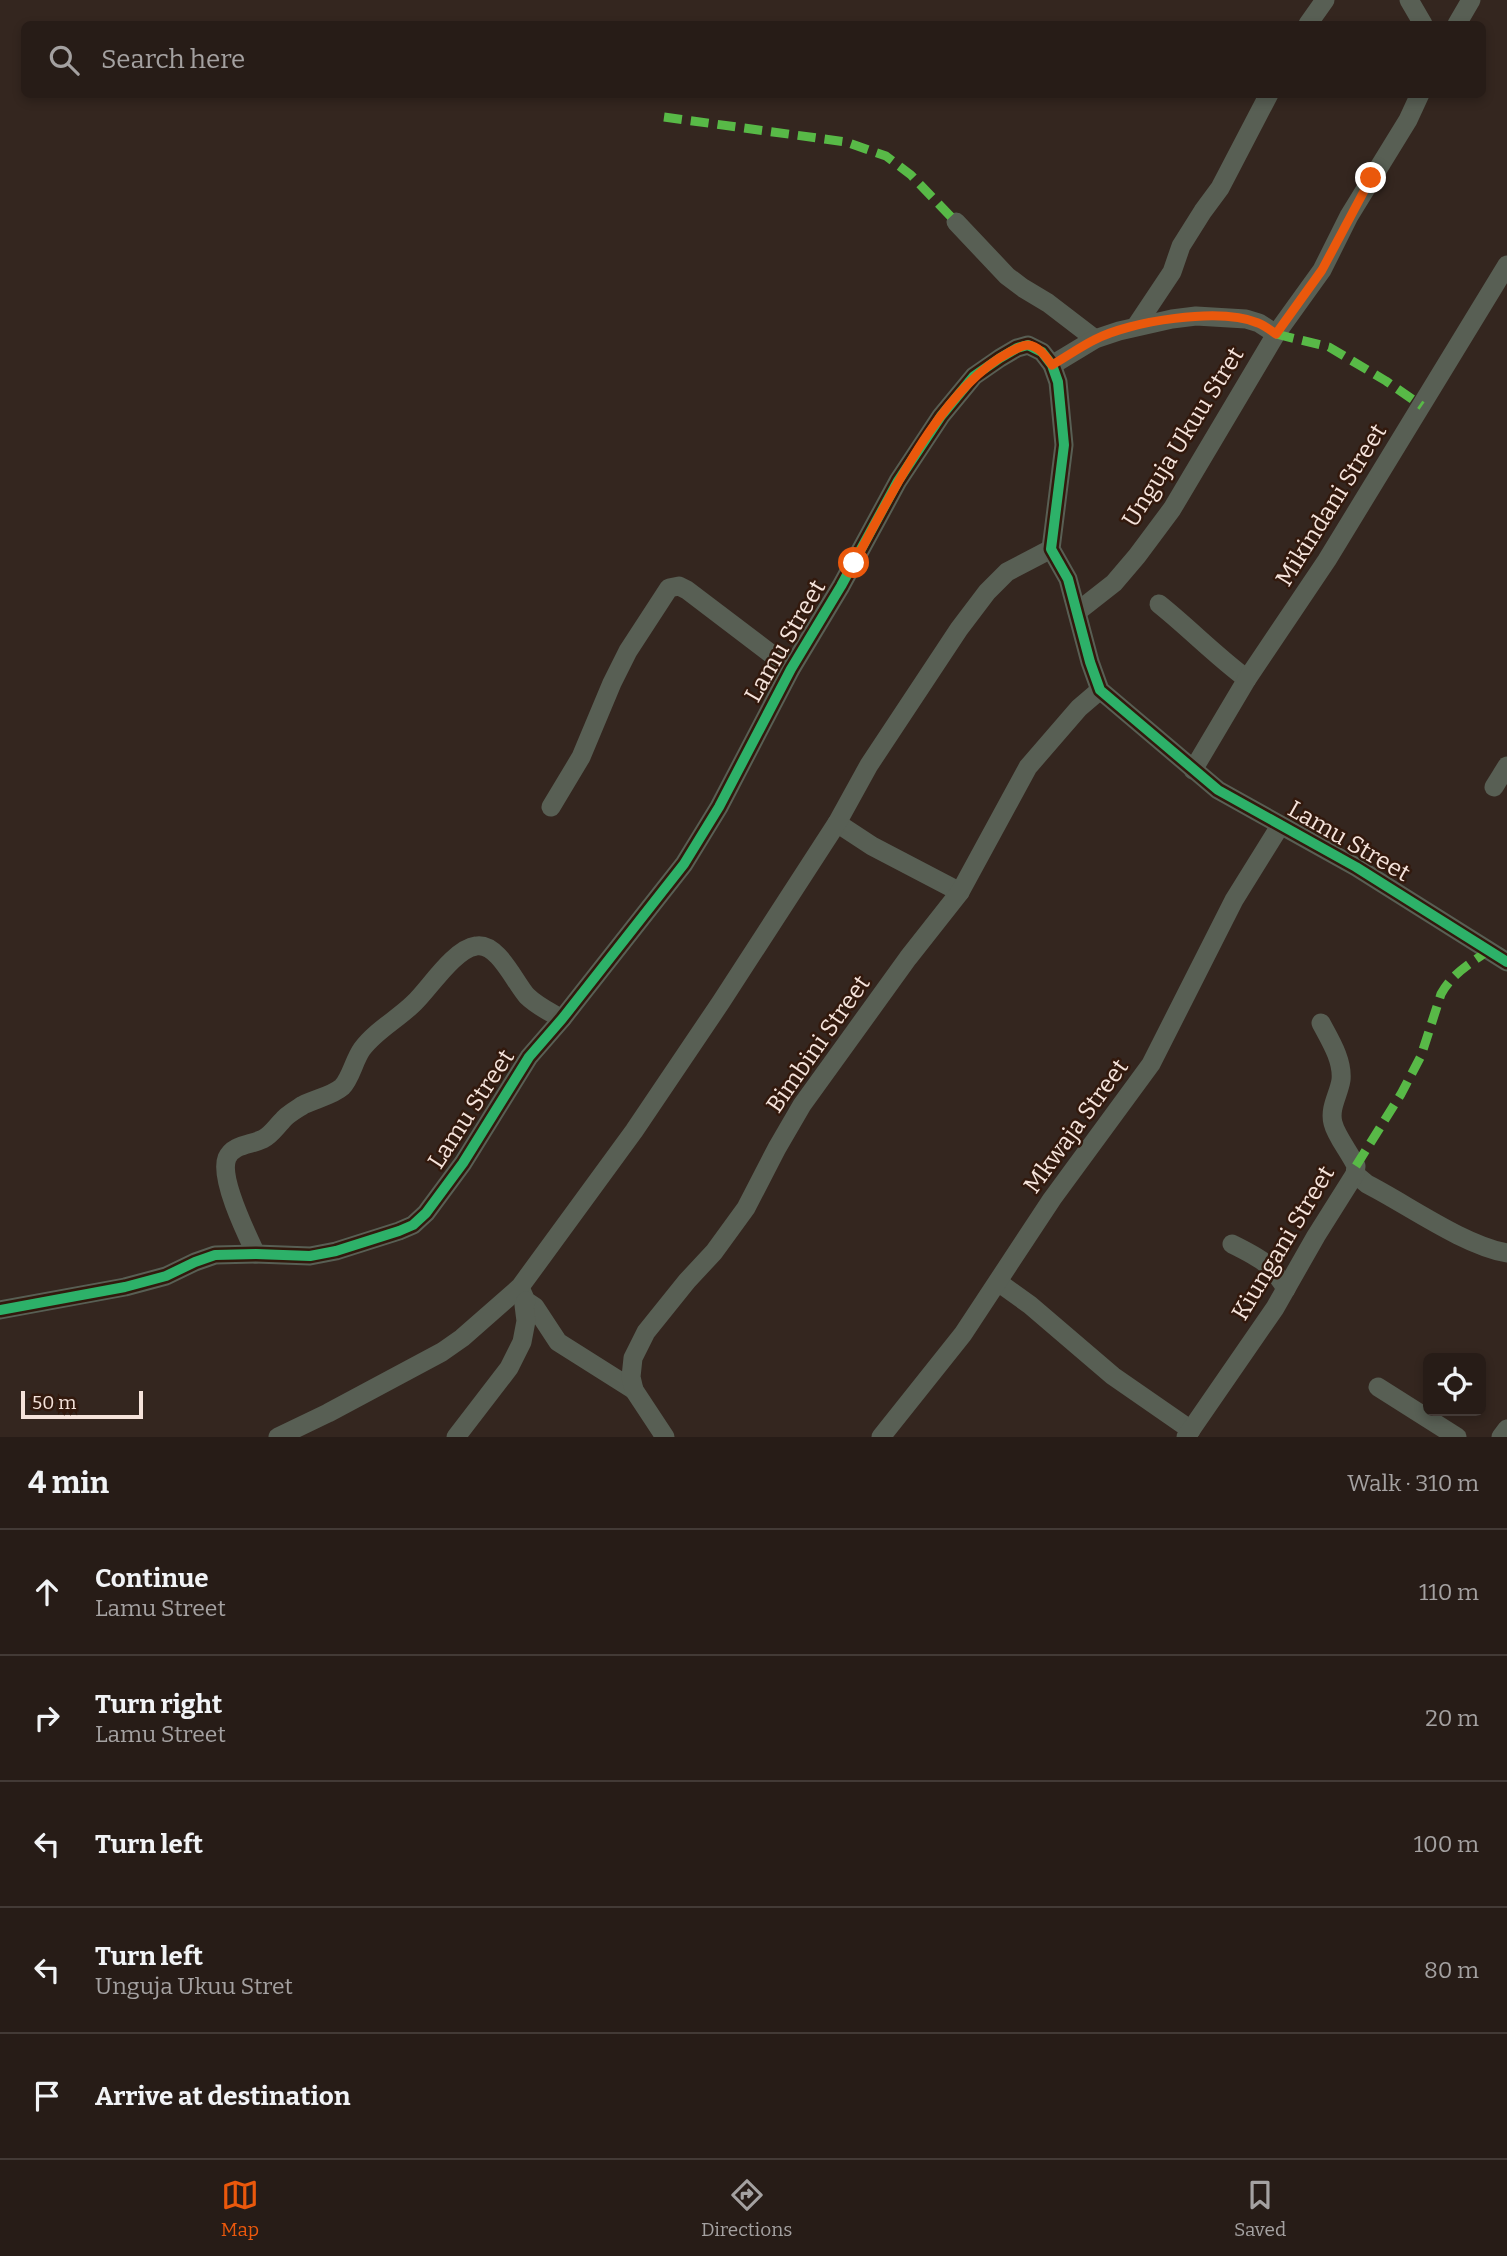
<!DOCTYPE html>
<html lang="en">
<head>
<meta charset="utf-8">
<style>
  body { margin:0; font-family:Bitter,serif; background:#2f2520; color:#f1f3f6 }
  .controls { position:absolute; right:21px; bottom:21px; display:grid; overflow:hidden; border-radius:10px; box-shadow:0 4px 10px #0003 }
  .controls button { width:63px; height:63px; display:grid; place-items:center; padding:0; border:0; border-bottom:2px solid #433a36; background:#271c17; color:#f1f3f6; font:35px sans-serif }
  .scale { position:absolute; left:21px; bottom:18px; width:122px; box-sizing:border-box; padding-left:7px; border:4px solid #f5e3db; border-top:0; font-size:19px; line-height:24px; white-space:nowrap; color:#f5e3db; -webkit-text-stroke:5px #32190d; paint-order:stroke }
  .stop { position:absolute; width:21px; height:21px; margin:-16px; border:5px solid #ea580c; border-radius:50%; background:#fff }
  .stop.end { background:#ea580c; border-color:#fff; box-shadow:0 2px 7px #0008 }
  .list { margin:0; padding:0; list-style:none }
  h2 { display:flex; justify-content:space-between; align-items:center; height:91px; margin:0; padding:0 28px; font-size:30px }
  h2 small { font-size:23px; font-weight:400; color:#a4a1a1 }
  .list li { display:grid; grid-template-columns:46px 1fr auto; gap:21px; align-items:center; box-sizing:border-box; height:126px; padding:0 28px; border-top:2px solid #433a36 }
  .list b { display:block; font-size:26px; white-space:nowrap }
  .list p { margin:0; font-size:23px; white-space:nowrap; color:#a4a1a1 }
  .list em { font-size:23px; font-style:normal; color:#a4a1a1 }
  .icon { flex:none; width:38px; height:38px; fill:none; stroke:currentColor; stroke-width:2; stroke-linecap:round; stroke-linejoin:round }
  .map { position:relative; flex:none; width:1507px; height:1437px; overflow:hidden }
  .search { position:absolute; background:#271c17; box-shadow:0 4px 10px #0003; left:21px; right:21px; top:21px; height:77px; display:flex; align-items:center; gap:18px; box-sizing:border-box; padding:0 24px; border-radius:10px; color:#a4a1a1; font-size:26px }
  .sheet { height:721px; background:#271c17 }
  nav { display:flex; justify-content:space-around; align-items:center; box-sizing:border-box; height:98px; border-top:2px solid #433a36; background:#271c17; font-size:19px; color:#a4a1a1 }
  nav a { display:grid; justify-items:center; gap:4px }
  nav .on { color:#ea580c }
  .map>svg:first-child { display:block }
  .lines { fill:none; stroke-linecap:round; stroke-linejoin:round }
  .minor { stroke:#585f54; stroke-width:19 }
  .quiet { stroke:#58b947; stroke-width:9; stroke-dasharray:18 9; stroke-linecap:butt }
  .cycleway-casing { stroke:#32190d; stroke-width:15 }
  .cycleway { stroke:#2db169; stroke-width:10 }
  .route { stroke:#ea580c; stroke-width:9 }
  .labels { text-anchor:middle; stroke-width:5; stroke-linejoin:round; paint-order:stroke }
  .street-label { font-size:24px; fill:#f5e3db; stroke:#32190d }
</style>
</head>
<body>
<div class="map">
<svg width="1507" height="1437" viewBox="0 0 1507 1437">
  <rect width="100%" height="100%" fill="#34261f"/>
  <g class="lines">
    <g class="minor">
      <polyline points="1409,0 1423,24"/>
      <polyline points="1308,24 1325,0"/>
      <polyline points="1457,24 1471,0"/>
      <polyline points="956,222 1007,276 1023,288 1048,303 1095,339"/>
      <polyline points="1136,326 1172,272 1181,246 1203,211 1220,188 1269,94"/>
      <polyline points="1052,365 1095,339 1119,331 1172,319 1196,316 1246,319 1259,323 1276,334"/>
      <path d="M1159 604C1189 628 1216 656 1247 679"/>
      <polyline points="1077,612 1114,583 1137,556 1172,509 1276,334 1322,270 1349,216 1408,120 1420,94"/>
      <polyline points="1193,770 1247,679 1327,560 1507,265"/>
      <polyline points="1494,787 1507,766"/>
      <polyline points="551,807 581,757 612,683 628,651 669,588 679,586 687,590 791,669"/>
      <polyline points="837,823 872,846 960,892"/>
      <path d="M1355 1174 1367 1184C1408 1205 1463 1245 1507 1253"/>
      <path d="M1232 1244C1258 1257 1271 1263 1286 1289"/>
      <path d="M256 1254C247 1235 219 1178 227 1158 233 1144 251 1145 263 1139 271 1135 276 1127 282 1121 286 1115 297 1109 303 1105 314 1099 332 1096 342 1087 351 1078 354 1060 362 1049 375 1031 398 1019 414 1003 429 989 454 949 476 946 498 942 515 983 527 996 537 1006 550 1012 562 1019"/>
      <polyline points="998,1282 1030,1305 1113,1376 1191,1430"/>
      <polyline points="522,1292 526,1301 535,1307 558,1342 634,1390"/>
      <polyline points="0,1310 125,1287 166,1276 195,1262 215,1255 256,1254 310,1256 336,1251 399,1231 413,1225 426,1213 463,1163 529,1057 562,1019 684,864 719,807 791,669 841,586 898,481 941,416 974,376 1000,358 1017,348 1028,345 1042,352 1052,365 1058,382 1064,445 1051,549 1068,579 1090,662 1100,690 1218,790 1356,867 1507,962"/>
      <polyline points="1378,1387 1457,1437"/>
      <polyline points="278,1437 328,1413 442,1352 462,1338 520,1287 634,1131 721,1002 837,823 869,765 959,629 987,592 1007,572 1051,549"/>
      <polyline points="456,1437 509,1368 522,1342 526,1321 524,1305 526,1301"/>
      <polyline points="665,1437 634,1390 631,1377 633,1358 646,1332 687,1281 714,1252 746,1208 777,1148 802,1105 908,958 960,892 1028,767 1079,708 1100,690"/>
      <polyline points="881,1437 963,1334 1052,1199 1151,1064 1234,900 1280,826"/>
      <path d="M1186 1437 1275 1308 1316 1236 1355 1174 1356 1166C1350 1153 1336 1136 1333 1123 1329 1108 1339 1094 1341 1080 1343 1060 1330 1040 1321 1023"/>
      <polyline points="1501,1437 1507,1429"/>
    </g>
    <g class="quiet">
      <polyline points="664,117 846,142 886,156 911,175 956,222"/>
      <polyline points="1276,334 1329,347 1386,381 1422,406"/>
      <path d="M1356 1166 1401 1094 1421 1056 1441 994C1452 974 1469 964 1488 951"/>
    </g>
    <defs>
      <polyline id="cycleway" points="0,1310 125,1287 166,1276 195,1262 215,1255 256,1254 310,1256 336,1251 399,1231 413,1225 426,1213 463,1163 529,1057 562,1019 684,864 719,807 791,669 841,586 898,481 941,416 974,376 1000,358 1017,348 1028,345 1042,352 1052,365 1058,382 1064,445 1051,549 1068,579 1090,662 1100,690 1218,790 1356,867 1507,962"/>
    </defs>
    <use href="#cycleway" class="cycleway-casing"/>
    <use href="#cycleway" class="cycleway"/>
  </g>
  <g class="lines">
    <path class="route" d="M854 563C890 497 941 389 1008 353 1014 350 1022 345 1028 345 1039 346 1046 357 1052 365 1066 357 1080 347 1094 340 1129 321 1220 307 1258 323 1264 325 1270 330 1276 334L1322 270 1371 178"/>
  </g>
  <g class="labels">
    <g class="street-label">
      <text transform="translate(1183 437) rotate(-58)" y="8">Unguja Ukuu Stret</text>
      <text transform="translate(1331 505) rotate(-58)" y="8">Mikindani Street</text>
      <text transform="translate(785 641) rotate(-60)" y="8">Lamu Street</text>
      <text transform="translate(1349 841) rotate(30)" y="8">Lamu Street</text>
      <text transform="translate(818 1044) rotate(-55)" y="8">Bimbini Street</text>
      <text transform="translate(471 1109) rotate(-57)" y="8">Lamu Street</text>
      <text transform="translate(1076 1126) rotate(-54)" y="8">Mkwaja Street</text>
      <text transform="translate(1283 1243) rotate(-59)" y="8">Kiungani Street</text>
    </g>
  </g>
</svg>
<div class="controls">
<button><svg class="icon" aria-label="locate" viewBox="0 0 24 24"><circle cx="12" cy="12" r="6"/><path d="M12 2v4M12 18v4M2 12h4M18 12h4"/></svg></button>
</div>
<div class="scale">50 m</div>
<div class="stop" style="left:854px;top:563px"></div>
<div class="stop end" style="left:1371px;top:178px"></div>
<div class="search"><svg class="icon" aria-label="search" viewBox="0 0 24 24"><circle cx="10" cy="10" r="6"/><path d="M15 15l6 6"/></svg>Search here</div>
</div>
<section class="sheet">
<h2>4 min<small>Walk · 310 m</small></h2>
<ul class="list">
<li><svg class="icon" aria-label="ahead" viewBox="0 0 24 24"><path d="M12 20V5M6 11l6-6 6 6"/></svg><div><b>Continue</b><p>Lamu Street</p></div><em>110 m</em></li>
<li><svg class="icon" aria-label="right" viewBox="0 0 24 24"><path d="M7 20v-9h11M14 6l5 5-5 5"/></svg><div><b>Turn right</b><p>Lamu Street</p></div><em>20 m</em></li>
<li><svg class="icon" aria-label="left" viewBox="0 0 24 24"><path d="M17 20v-9H6M10 6l-5 5 5 5"/></svg><div><b>Turn left</b></div><em>100 m</em></li>
<li><svg class="icon" aria-label="left" viewBox="0 0 24 24"><path d="M17 20v-9H6M10 6l-5 5 5 5"/></svg><div><b>Turn left</b><p>Unguja Ukuu Stret</p></div><em>80 m</em></li>
<li><svg class="icon" aria-label="arrive" viewBox="0 0 24 24"><path d="M6 21V4h12l-3 4 3 4H6"/></svg><div><b>Arrive at destination</b></div></li>
</ul>
</section>
<nav>
<a class="on"><svg class="icon" aria-label="map" viewBox="0 0 24 24"><path d="M3 6l6-2 6 2 6-2v14l-6 2-6-2-6 2zM9 4v14M15 6v14"/></svg>Map</a>
<a><svg class="icon" aria-label="directions" viewBox="0 0 24 24"><path d="M12 3l9 9-9 9-9-9zM9 14v-3h6M13 9l2 2-2 2"/></svg>Directions</a>
<a><svg class="icon" aria-label="saved" viewBox="0 0 24 24"><path d="M7 4h10v16l-5-4-5 4z"/></svg>Saved</a>
</nav>
</body>
</html>
